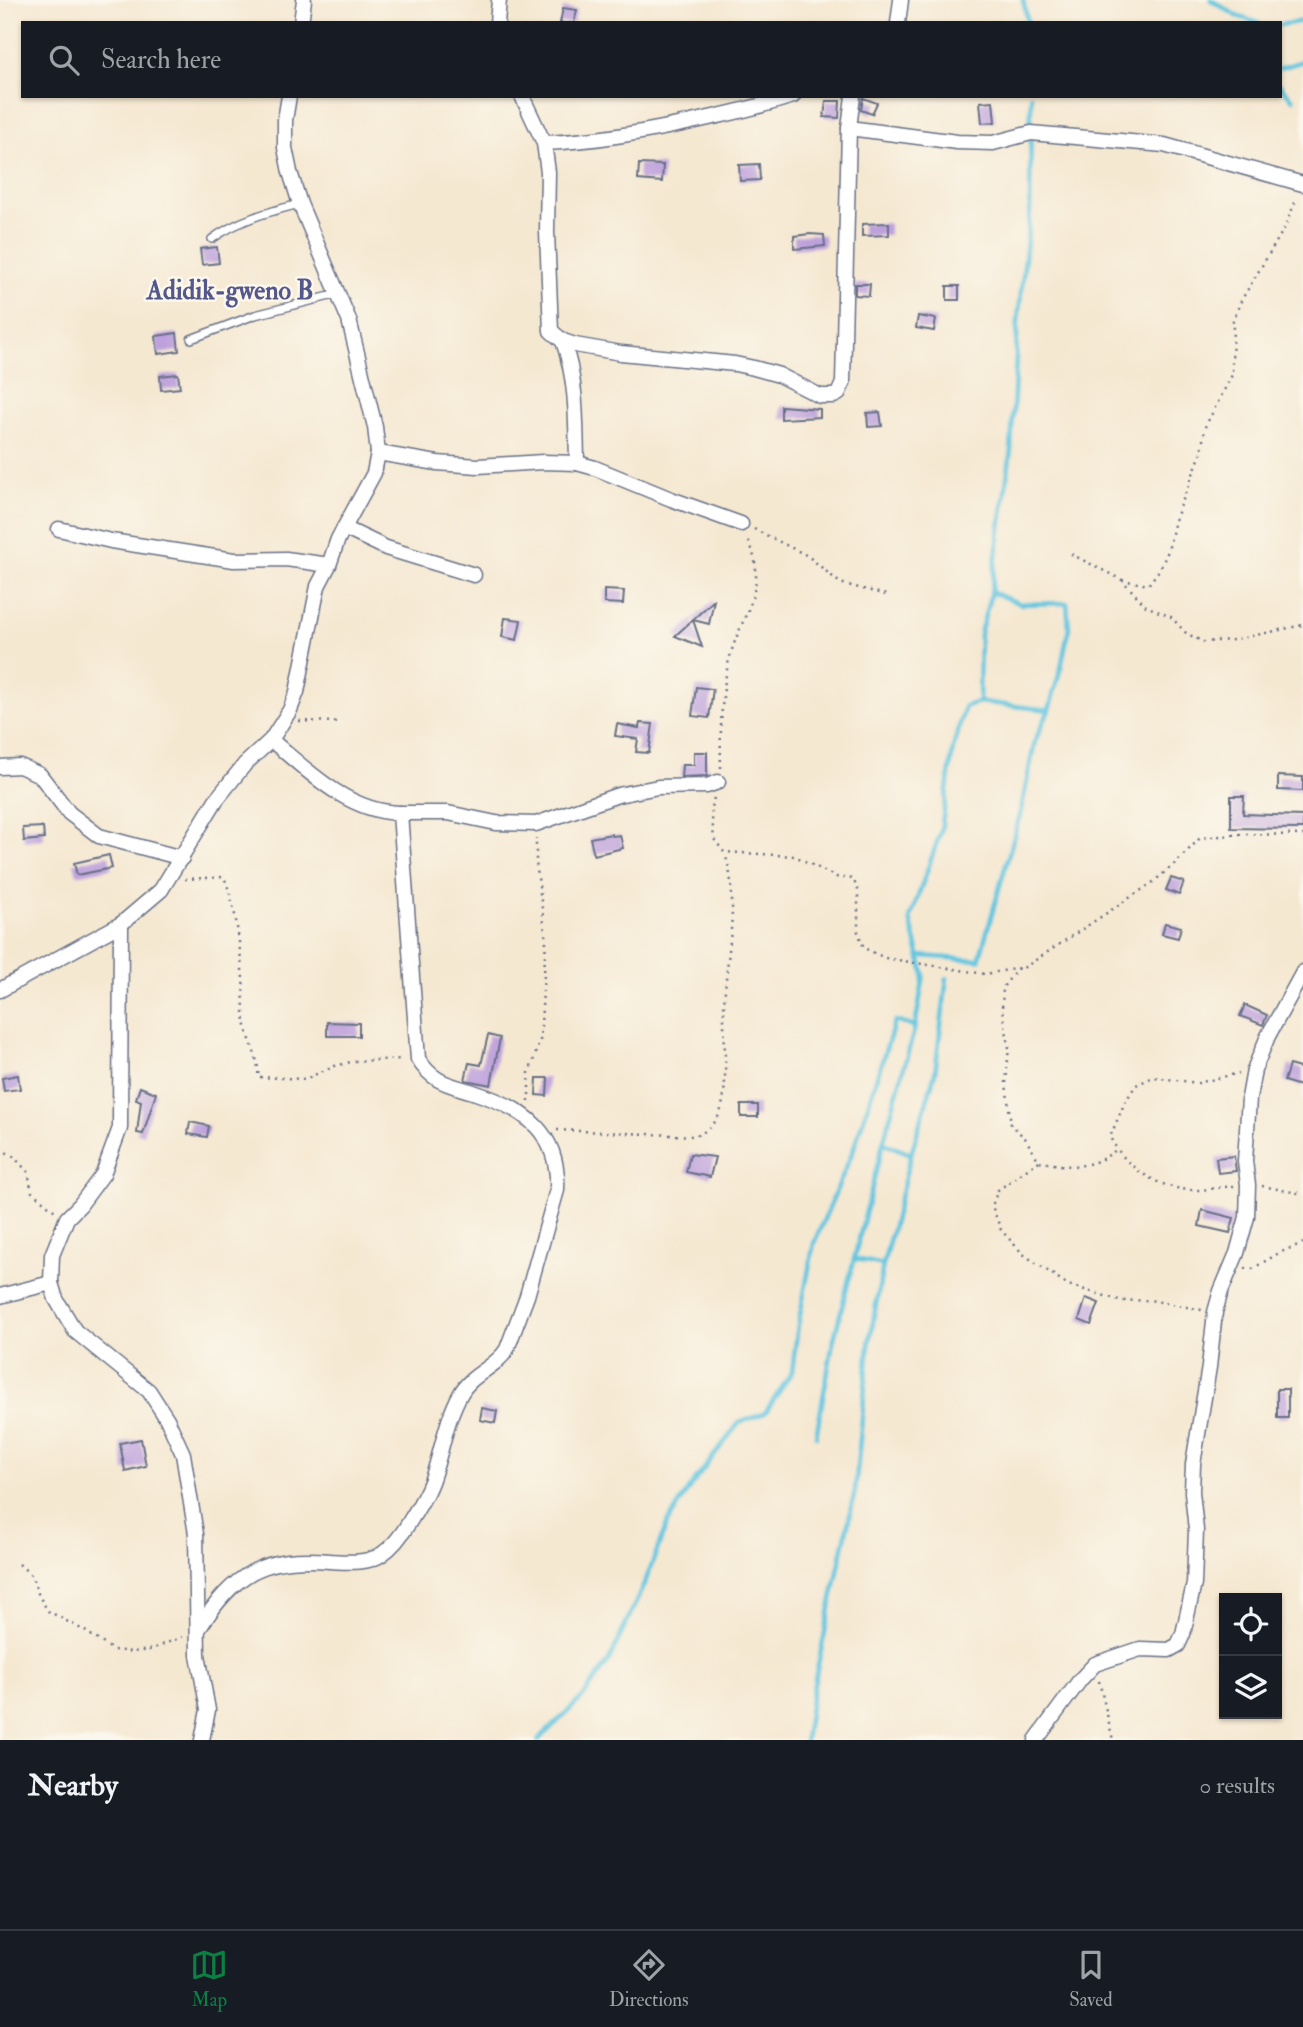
<!DOCTYPE html>
<html lang="en">
<head>
<meta charset="utf-8">
<style>
  body { margin:0; font-family:"IM FELL Double Pica",serif; background:#242831; color:#f1f3f6 }
  .controls { position:absolute; right:21px; bottom:21px; display:grid; overflow:hidden; border-radius:0px; box-shadow:0 2px 5px #0004 }
  .controls button { width:63px; height:63px; display:grid; place-items:center; padding:0; border:0; border-bottom:2px solid #363941; background:#171b24; color:#f1f3f6; font:35px sans-serif }
  .list { margin:0; padding:0; list-style:none }
  h2 { display:flex; justify-content:space-between; align-items:center; height:91px; margin:0; padding:0 28px; font-size:30px }
  h2 small { font-size:23px; font-weight:400; color:#9ea1a6 }
  .icon { flex:none; width:38px; height:38px; fill:none; stroke:currentColor; stroke-width:2; stroke-linecap:round; stroke-linejoin:round }
  .map { position:relative; flex:none; width:1303px; height:1740px; overflow:hidden }
  .search { position:absolute; background:#171b24; box-shadow:0 2px 5px #0004; left:21px; right:21px; top:21px; height:77px; display:flex; align-items:center; gap:18px; box-sizing:border-box; padding:0 24px; border-radius:0px; color:#9ea1a6; font-size:26px }
  .sheet { height:189px; background:#171b24 }
  nav { display:flex; justify-content:space-around; align-items:center; box-sizing:border-box; height:98px; border-top:2px solid #363941; background:#171b24; font-size:19px; color:#9ea1a6 }
  nav a { display:grid; justify-items:center; gap:4px }
  nav .on { color:#0b8043 }
  .map>svg:first-child { display:block }
  .lines { fill:none; stroke-linecap:round; stroke-linejoin:round }
  .stream { stroke:#62c6e0; stroke-width:4.5 }
  .building { fill:#bea1dc }
  .lane-casing { stroke:#677086; stroke-width:10 }
  .street-casing { stroke:#677086; stroke-width:17 }
  .path { stroke:#677086; stroke-width:2.5; stroke-dasharray:2 5; stroke-linecap:butt }
  .lane { stroke:#fff; stroke-width:7 }
  .street { stroke:#fff; stroke-width:14 }
  .labels { text-anchor:middle; stroke-width:5; stroke-linejoin:round; paint-order:stroke }
  .quarter-label { font-size:26px; font-weight:bold; fill:#54578a; stroke:#fbf7ec }
</style>
</head>
<body>
<div class="map">
<svg width="1303" height="1740" viewBox="0 0 1303 1740">
  <rect width="100%" height="100%" fill="#fbf7ec"/>
  <filter id="ink" filterUnits="userSpaceOnUse"><feTurbulence type="fractalNoise" baseFrequency=".0143" numOctaves="2"/><feDisplacementMap in="SourceGraphic" scale="14" xChannelSelector="R" yChannelSelector="G"/><feConvolveMatrix kernelMatrix="1 2 1 2 8 2 1 2 1" color-interpolation-filters="sRGB"/></filter>
  <filter id="wash" filterUnits="userSpaceOnUse"><feTurbulence type="fractalNoise" baseFrequency=".00686" numOctaves="4" result="noise"/><feDisplacementMap in="SourceGraphic" scale="28" xChannelSelector="R" yChannelSelector="G"/><feGaussianBlur stdDeviation="1.57" result="paint"/><feColorMatrix in="noise" values="0 0 0 0 0 0 0 0 0 0 0 0 0 0 0 0 0 1.4 0 .05"/><feComposite in="paint" operator="in"/></filter>
  <g filter="url(#wash)">
    <rect width="100%" height="100%" fill="#f5e8d1"/>
    <g class="lines">
      <g class="stream">
        <polyline points="1023,0 1028,23"/>
        <polyline points="1211,0 1237,16 1258,23"/>
        <polyline points="1280,25 1303,21"/>
        <polyline points="1280,68 1303,61"/>
        <polyline points="1280,85 1293,100"/>
        <polyline points="991,593 980,633 979,702 1049,710"/>
        <polyline points="920,956 979,960 1020,815 1035,741 1049,710 1061,667 1069,628 1067,603 1021,604 991,592 1011,450 1018,320 1030,214 1031,96"/>
        <polyline points="883,1143 911,1154"/>
        <polyline points="856,1259 883,1265"/>
        <polyline points="816,1436 833,1343 883,1143 915,1027 924,975 910,919 941,831 953,748 965,706 979,702"/>
        <polyline points="538,1740 582,1698 609,1661 646,1580 667,1524 690,1487 739,1423 765,1413 792,1372 798,1325 814,1243 853,1151 895,1021 915,1027"/>
        <polyline points="805,1740 812,1693 855,1491 869,1345 883,1265 911,1154 935,1073 947,978"/>
      </g>
    </g>
    <g id="blocks">
      <g class="building">
        <polygon points="563,8 577,10 574,23 560,23"/>
        <polygon points="863,98 877,103 872,114 861,110"/>
        <polygon points="826,101 840,101 839,118 824,117"/>
        <polygon points="993,101 995,122 982,123 980,102"/>
        <polygon points="639,164 663,165 662,182 638,180"/>
        <polygon points="759,164 760,180 740,181 739,165"/>
        <polygon points="889,223 889,235 862,236 862,224"/>
        <polygon points="810,234 824,235 825,246 794,249 794,236"/>
        <polygon points="217,247 219,263 202,265 200,249"/>
        <polygon points="855,284 870,284 869,296 855,295"/>
        <rect x="947" y="286" width="12" height="14"/>
        <polygon points="918,316 936,319 934,331 916,328"/>
        <polygon points="177,333 179,351 158,354 156,336"/>
        <polygon points="178,374 180,388 161,390 160,376"/>
        <polygon points="781,406 820,409 820,417 781,419"/>
        <polygon points="880,412 882,426 868,427 867,413"/>
        <polygon points="604,590 624,591 623,604 604,603"/>
        <polygon points="714,600 709,624 693,620 702,647 675,636"/>
        <polygon points="505,618 521,620 517,640 502,637"/>
        <polygon points="696,687 713,689 709,718 692,716"/>
        <polygon points="640,723 653,724 649,753 636,752 638,739 615,736 617,724 639,728"/>
        <polygon points="694,752 707,752 707,776 681,777 682,765 694,765"/>
        <polygon points="1278,776 1303,777 1303,791 1278,790"/>
        <polygon points="1231,796 1244,796 1243,814 1303,816 1303,829 1231,828"/>
        <polygon points="43,827 44,839 24,841 23,828"/>
        <polygon points="611,834 612,836 620,835 623,848 594,855 590,838"/>
        <polygon points="109,855 112,868 77,875 74,863"/>
        <polygon points="1171,878 1184,882 1179,895 1166,890"/>
        <polygon points="1165,923 1181,927 1178,938 1162,934"/>
        <polygon points="1245,1005 1267,1015 1263,1025 1240,1016"/>
        <polygon points="327,1022 359,1023 359,1036 327,1036"/>
        <polygon points="488,1035 500,1038 491,1085 465,1080 469,1063 481,1065"/>
        <polygon points="1289,1065 1303,1069 1303,1087 1284,1081"/>
        <polygon points="18,1075 20,1089 4,1091 2,1078"/>
        <polygon points="537,1078 548,1078 547,1096 536,1095"/>
        <polygon points="140,1087 156,1093 143,1134 137,1133 141,1101 136,1099"/>
        <rect x="741" y="1105" width="17" height="12"/>
        <polygon points="190,1122 209,1126 207,1137 188,1134"/>
        <polygon points="690,1154 715,1157 710,1177 686,1172"/>
        <polygon points="1234,1156 1236,1171 1218,1173 1216,1158"/>
        <polygon points="1202,1210 1234,1218 1230,1233 1199,1226"/>
        <polygon points="1086,1298 1099,1303 1091,1325 1079,1320"/>
        <rect x="1277" y="1389" width="11" height="29"/>
        <polygon points="482,1408 497,1411 495,1423 480,1420"/>
        <polygon points="141,1439 146,1466 125,1471 120,1443"/>
      </g>
    </g>
  </g>
  <g filter="url(#ink)">
    <use href="#blocks" fill-opacity="0" stroke="#677086" stroke-width="2"/>
    <g class="lines">
      <defs>
        <g id="lane">
          <path d="M212 239C238 220 268 212 299 204"/>
          <polyline points="191,339 255,315 338,294"/>
        </g>
        <g id="street">
          <polyline points="301,23 304,0"/>
          <polyline points="497,23 499,0"/>
          <polyline points="898,23 901,0"/>
          <path d="M522 96 544 143C601 141 654 131 709 118 737 112 765 105 793 96"/>
          <polyline points="849,128 957,142 993,143 1031,133 1164,145 1303,184"/>
          <polyline points="544,143 548,172 547,232 551,331 563,341 575,345 621,353 735,364 754,368 779,375 820,396 834,396 838,394 843,383 849,128 853,96"/>
          <path d="M563 341C577 381 576 421 577 463"/>
          <polyline points="378,453 437,463 478,466 543,462 577,463 595,468 671,499 741,524"/>
          <polyline points="344,528 386,548 474,575"/>
          <polyline points="59,529 111,541 234,560 286,559 329,565"/>
          <polyline points="0,767 20,766 40,775 69,813 99,836 182,858"/>
          <polyline points="400,813 448,813 496,823 536,824 618,795 658,787 707,786 718,782"/>
          <polyline points="121,924 120,1128 103,1174 80,1205 67,1218 52,1255 51,1283 56,1299 75,1331 149,1391 167,1419 183,1454 196,1534 198,1655 208,1710 202,1740"/>
          <polyline points="0,990 121,924 161,890 216,800 245,764 271,740 290,710 297,692 318,586 329,565 338,539 374,473 378,453 375,427 349,320 300,204 290,172 285,148 285,120 289,96"/>
          <polyline points="0,1296 51,1283"/>
          <path d="M198 1630C234 1573 263 1555 330 1561 347 1562 368 1564 382 1554 394 1546 403 1533 410 1521 418 1508 427 1494 432 1479 442 1451 446 1419 461 1393 472 1373 496 1368 507 1349L527 1296 557 1190C560 1134 526 1109 476 1093 449 1084 434 1084 418 1059L400 813C348 812 308 771 271 740"/>
          <polyline points="1036,1740 1080,1680 1095,1664 1140,1649 1169,1650 1178,1645 1183,1634 1194,1584 1196,1530 1192,1492 1193,1464 1209,1367 1215,1312 1221,1291 1237,1253 1247,1217 1248,1185 1245,1161 1249,1098 1254,1070 1268,1036 1303,972"/>
        </g>
      </defs>
      <use href="#lane" class="lane-casing"/>
      <use href="#street" class="street-casing"/>
      <g class="path">
        <polyline points="754,529 808,556 840,583 886,595"/>
        <polyline points="1071,554 1122,580 1146,606 1171,617 1186,633 1203,642 1233,640 1303,625"/>
        <polyline points="1122,580 1148,585 1160,569 1168,551 1175,520 1201,454 1205,427 1232,375 1233,320 1242,299 1284,229 1297,198"/>
        <polyline points="299,721 337,722"/>
        <path d="M721 768C720 732 721 695 729 660 741 613 771 589 747 537"/>
        <polyline points="714,798 711,807 714,839 724,852 795,856 836,877 853,879 858,890 858,932 864,948 885,958 985,974 1025,967 1152,883 1177,862 1200,838 1242,834 1303,835"/>
        <path d="M185 879 224 877C237 908 239 944 243 978 244 992 243 1007 245 1021 248 1040 260 1060 258 1077L305 1079 335 1066 355 1061 403 1059"/>
        <path d="M1018 968 1003 987 1002 1009 1009 1046 1006 1083 1011 1125 1025 1138 1039 1161C1070 1168 1089 1170 1116 1150"/>
        <polyline points="529,1102 529,1073 540,1041 546,940 536,862 536,838"/>
        <path d="M557 1130 694 1136C704 1133 713 1127 718 1117 730 1095 723 1035 724 1009 725 960 741 901 725 854"/>
        <polyline points="0,1149 13,1156 28,1172 32,1192 55,1211"/>
        <polyline points="1039,1161 998,1190 992,1206 1001,1230 1023,1254 1068,1285 1122,1301 1150,1300 1202,1310"/>
        <path d="M1234 1186C1221 1187 1208 1190 1195 1190 1160 1190 1125 1168 1110 1137L1125 1102 1136 1085 1153 1077 1198 1083 1239 1073"/>
        <polyline points="1262,1186 1303,1194"/>
        <polyline points="1245,1268 1252,1269 1279,1253 1303,1243"/>
        <polyline points="19,1564 31,1575 39,1596 48,1611 85,1631 113,1650 133,1652 149,1650 182,1637"/>
        <polyline points="1099,1681 1113,1740"/>
      </g>
      <use href="#lane" class="lane"/>
      <use href="#street" class="street"/>
    </g>
  </g>
  <g class="labels">
    <g class="quarter-label">
      <text x="230" y="299">Adidik-gweno B</text>
    </g>
  </g>
</svg>
<div class="controls">
<button><svg class="icon" aria-label="locate" viewBox="0 0 24 24"><circle cx="12" cy="12" r="6"/><path d="M12 2v4M12 18v4M2 12h4M18 12h4"/></svg></button>
<button><svg class="icon" aria-label="layers" viewBox="0 0 24 24"><path d="M12 4l9 5-9 5-9-5zM3 14l9 5 9-5"/></svg></button>
</div>
<div class="search"><svg class="icon" aria-label="search" viewBox="0 0 24 24"><circle cx="10" cy="10" r="6"/><path d="M15 15l6 6"/></svg>Search here</div>
</div>
<section class="sheet">
<h2>Nearby<small>0 results</small></h2>
<ul class="list">
</ul>
</section>
<nav>
<a class="on"><svg class="icon" aria-label="map" viewBox="0 0 24 24"><path d="M3 6l6-2 6 2 6-2v14l-6 2-6-2-6 2zM9 4v14M15 6v14"/></svg>Map</a>
<a><svg class="icon" aria-label="directions" viewBox="0 0 24 24"><path d="M12 3l9 9-9 9-9-9zM9 14v-3h6M13 9l2 2-2 2"/></svg>Directions</a>
<a><svg class="icon" aria-label="saved" viewBox="0 0 24 24"><path d="M7 4h10v16l-5-4-5 4z"/></svg>Saved</a>
</nav>
</body>
</html>
